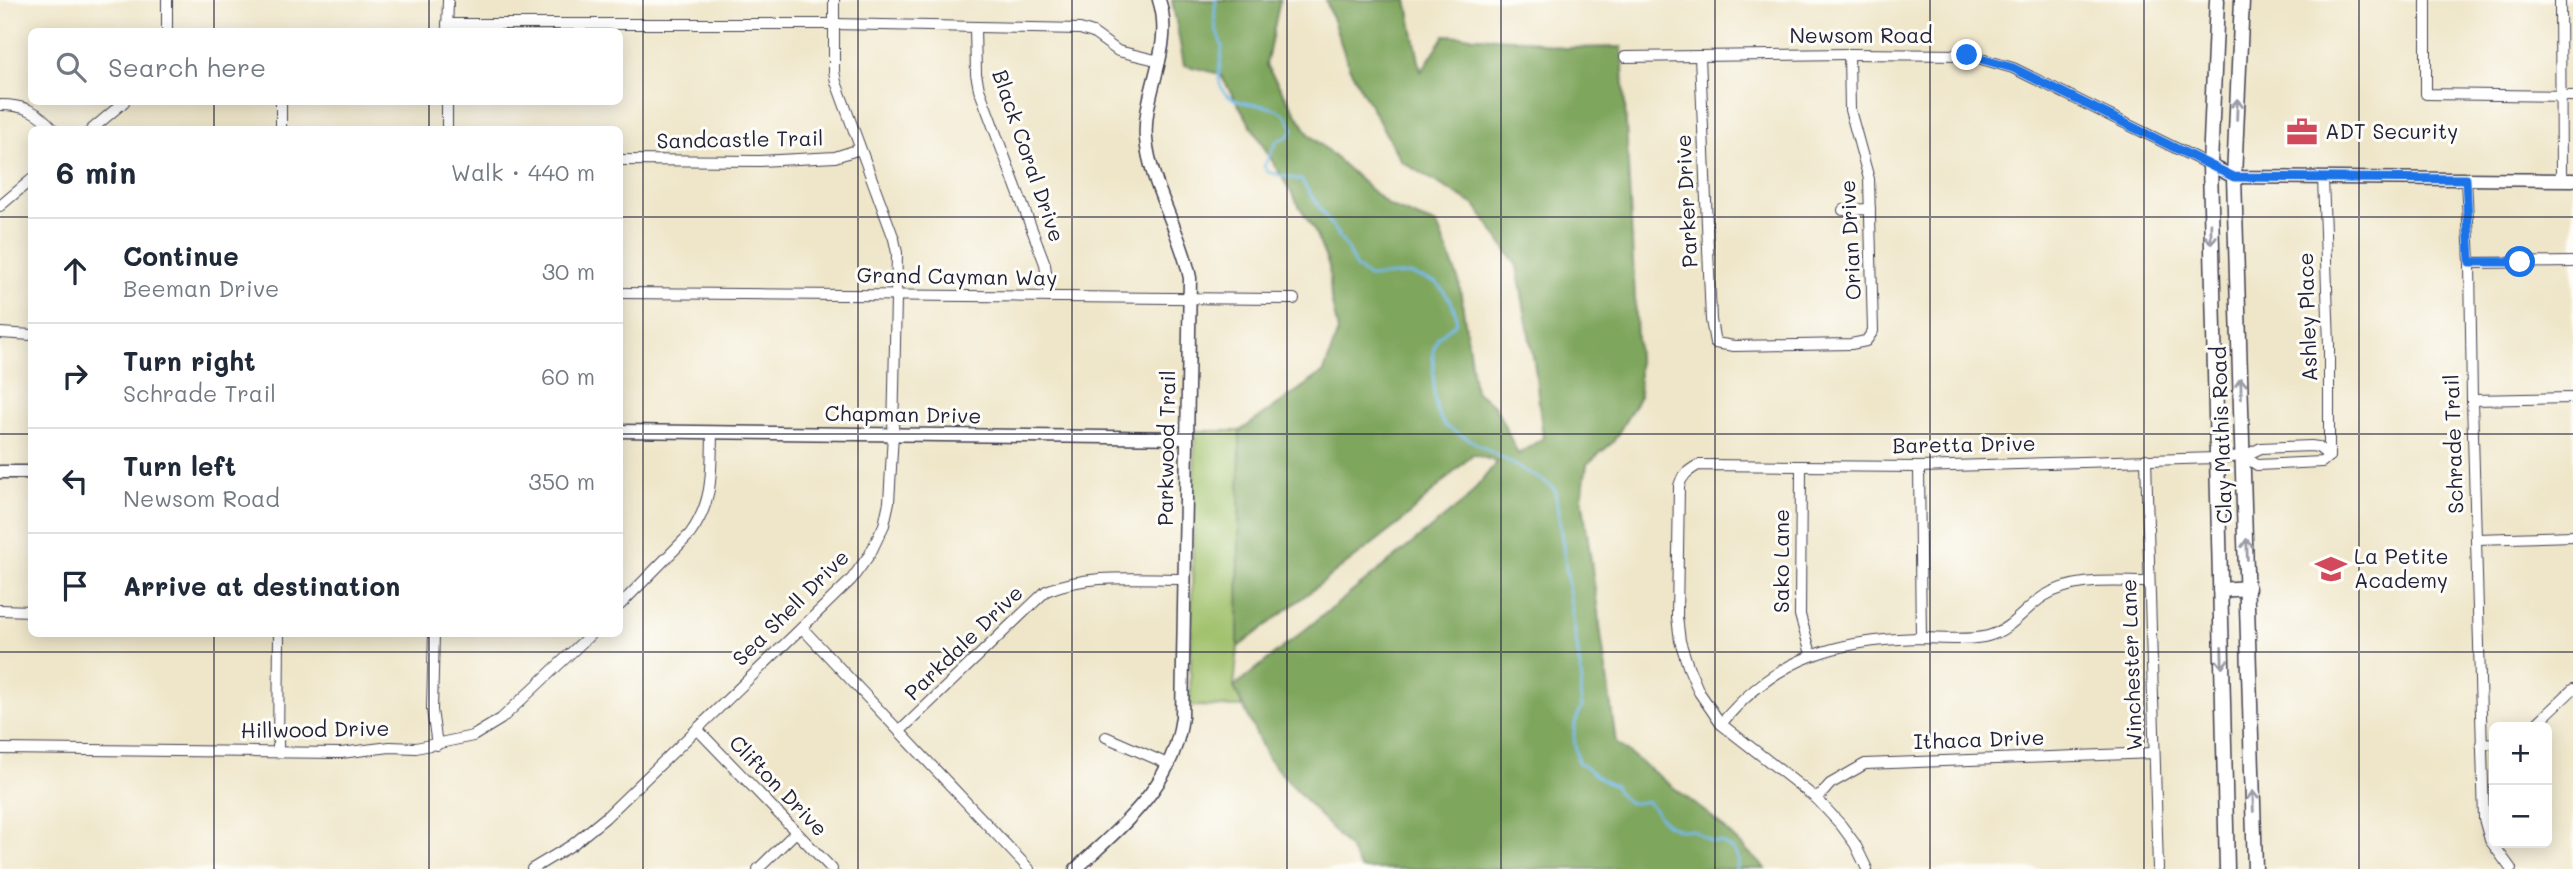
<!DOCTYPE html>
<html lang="en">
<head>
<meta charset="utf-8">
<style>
  body { margin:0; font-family:Mali,sans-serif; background:#f2f2f3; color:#1f2937 }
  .controls { position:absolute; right:21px; bottom:21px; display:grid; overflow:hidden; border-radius:10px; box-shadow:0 4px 18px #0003 }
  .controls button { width:63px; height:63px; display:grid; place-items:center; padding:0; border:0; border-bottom:2px solid #e0e1e3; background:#fff; color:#1f2937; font:35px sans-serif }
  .stop { position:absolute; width:21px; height:21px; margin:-16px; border:5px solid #1a73e8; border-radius:50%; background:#fff }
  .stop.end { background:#1a73e8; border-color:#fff; box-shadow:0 2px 7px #0008 }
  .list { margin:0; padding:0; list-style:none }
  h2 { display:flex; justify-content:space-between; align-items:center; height:91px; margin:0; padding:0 28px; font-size:30px }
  h2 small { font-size:23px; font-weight:400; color:#747a83 }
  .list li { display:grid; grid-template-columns:46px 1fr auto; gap:21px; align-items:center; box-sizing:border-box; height:105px; padding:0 28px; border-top:2px solid #e0e1e3 }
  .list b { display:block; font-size:26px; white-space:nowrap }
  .list p { margin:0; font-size:23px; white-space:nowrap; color:#747a83 }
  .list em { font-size:23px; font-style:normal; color:#747a83 }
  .icon { flex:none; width:38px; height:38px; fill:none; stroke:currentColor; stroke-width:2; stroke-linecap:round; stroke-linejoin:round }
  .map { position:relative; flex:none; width:2573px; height:869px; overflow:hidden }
  .search { position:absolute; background:#fff; box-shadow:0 4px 18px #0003; left:28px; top:28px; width:595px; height:77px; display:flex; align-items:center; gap:18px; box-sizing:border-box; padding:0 24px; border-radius:10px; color:#747a83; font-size:26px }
  .panel { position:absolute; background:#fff; box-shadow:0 4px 18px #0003; left:28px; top:126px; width:595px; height:511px; border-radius:10px }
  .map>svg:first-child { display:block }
  .green { fill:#9fc069; stroke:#607152; stroke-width:2 }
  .forest { fill:#7fa65d; stroke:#50644c; stroke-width:2 }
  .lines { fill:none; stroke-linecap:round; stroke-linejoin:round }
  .stream { stroke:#77bbed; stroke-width:2.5 }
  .minor-casing { stroke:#413f50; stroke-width:12 }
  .tertiary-casing { stroke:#413f50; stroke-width:15 }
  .secondary-casing { stroke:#413f50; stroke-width:17 }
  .minor { stroke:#fff; stroke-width:10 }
  .tertiary { stroke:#fff; stroke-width:12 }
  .secondary { stroke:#fff; stroke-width:14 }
  .oneway { stroke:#9c9ca7 }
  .route { stroke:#1a73e8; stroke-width:9 }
  .grid { fill:none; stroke:#22223b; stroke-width:2; stroke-opacity:0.55 }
  .labels { text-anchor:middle; stroke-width:6; stroke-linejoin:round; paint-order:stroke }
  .street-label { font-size:21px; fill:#22223b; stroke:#fdfcf7 }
  .poi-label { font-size:21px; fill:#22223b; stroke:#fdfcf7; text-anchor:start }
</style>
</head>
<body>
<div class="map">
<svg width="2573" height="869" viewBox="0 0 2573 869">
  <rect width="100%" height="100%" fill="#fdfcf7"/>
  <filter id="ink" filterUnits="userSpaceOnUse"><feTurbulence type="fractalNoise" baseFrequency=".0143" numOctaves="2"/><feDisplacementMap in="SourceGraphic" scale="14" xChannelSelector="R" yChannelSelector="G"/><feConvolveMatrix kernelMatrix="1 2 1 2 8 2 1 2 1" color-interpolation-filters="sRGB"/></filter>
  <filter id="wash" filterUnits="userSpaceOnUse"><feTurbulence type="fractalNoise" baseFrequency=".00686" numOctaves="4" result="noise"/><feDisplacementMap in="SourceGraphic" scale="28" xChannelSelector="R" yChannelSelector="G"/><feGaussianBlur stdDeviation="1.57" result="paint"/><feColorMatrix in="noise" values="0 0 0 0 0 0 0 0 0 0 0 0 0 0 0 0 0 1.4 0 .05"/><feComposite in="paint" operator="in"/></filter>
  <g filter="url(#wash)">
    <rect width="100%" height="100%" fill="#efe6c9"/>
    <polygon class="green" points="1195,431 1240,431 1238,647 1234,687 1243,707 1190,706"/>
    <polygon class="forest" points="1172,0 1280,0 1266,65 1309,134 1389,206 1437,225 1459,281 1475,391 1495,406 1518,454 1543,438 1535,368 1517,266 1476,206 1401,161 1349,67 1326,0 1407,0 1421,72 1445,35 1528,40 1563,48 1622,47 1640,396 1613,442 1587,464 1582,496 1616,743 1713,818 1766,869 1361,869 1349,848 1268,759 1234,687 1466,500 1497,462 1473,454 1400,523 1238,647 1240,431 1324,372 1338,331 1331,298 1329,266 1315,232 1220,74 1184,65"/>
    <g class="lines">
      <path class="stream" d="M1216 0C1214 11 1213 21 1217 32 1219 38 1221 41 1222 47 1222 58 1218 69 1219 79 1224 119 1284 90 1293 129L1289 136 1277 141 1264 166 1267 172 1301 180 1346 247 1356 268 1369 277 1410 274 1437 283 1451 301 1456 314V323L1438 337 1433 351 1434 395 1437 412 1445 426 1547 483 1555 490 1582 682 1580 693 1582 708C1570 726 1574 741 1578 762L1605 782 1615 786C1623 803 1629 806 1647 801L1666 824 1680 830H1692L1712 842H1721L1733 850 1739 860 1736 869"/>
    </g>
  </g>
  <g filter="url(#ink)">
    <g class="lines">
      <defs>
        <g id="minor">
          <polyline points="2426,0 2426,94 2573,96"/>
          <polyline points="2560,0 2561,180"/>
          <polyline points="447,24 834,24 1080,29 1093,33 1118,51 1160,61"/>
          <polyline points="975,27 976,74 979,89 1045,264 1049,297"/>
          <polyline points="167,32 167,0"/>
          <polyline points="447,32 448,0"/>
          <polyline points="1700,56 1711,320 1715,343 1734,346 1851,344 1866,341 1873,331 1869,179 1850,110 1849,54"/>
          <polyline points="1625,57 1849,54 1967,55 2013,68 2210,165"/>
          <polyline points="281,102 281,130"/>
          <path d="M0 105C24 105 38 111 54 130"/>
          <polyline points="91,130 124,102"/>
          <polyline points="447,130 447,102"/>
          <polyline points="620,160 760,161 835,157 860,149"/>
          <polyline points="2323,177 2329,345 2329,456"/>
          <polyline points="2466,179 2470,263 2472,400 2484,819 2490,840 2511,869"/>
          <polyline points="0,206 32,179"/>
          <polyline points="1843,210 1870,209"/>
          <polyline points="2470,263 2573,262"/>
          <polyline points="620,293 1294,299"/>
          <polyline points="0,333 32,335"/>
          <polyline points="2472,400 2573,398"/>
          <polyline points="2244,456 2257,465 2322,462 2329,456"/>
          <polyline points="2146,459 2158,869"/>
          <polyline points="1801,466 1800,615 1811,654"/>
          <polyline points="1919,467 1921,638"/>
          <polyline points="2477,539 2573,536"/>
          <path d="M620 605 690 534C714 501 711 471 712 432"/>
          <polyline points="0,610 32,611"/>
          <polyline points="802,628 1029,869"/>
          <polyline points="434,634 432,710 437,745"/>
          <path d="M1721 724C1776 657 1836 640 1919 638 1939 638 1970 641 1988 636 2011 630 2025 608 2044 596 2075 577 2114 582 2149 582"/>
          <polyline points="2533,727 2573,689"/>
          <polyline points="697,729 832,869"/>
          <path d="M900 731 1046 591C1089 573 1138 579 1184 579"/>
          <polyline points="1106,737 1170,765"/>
          <polyline points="2481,744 2494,743"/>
          <polyline points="0,749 341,753 390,747 416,748 473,736 501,719 591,634"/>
          <polyline points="278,752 279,634"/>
          <polyline points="1817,799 1830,784 1865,764 2154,753"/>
          <polyline points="532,869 572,845 605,818 851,580 870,554 884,525 889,502 893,434 897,253 894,239 836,82 834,71 834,0"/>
          <polyline points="758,869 796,832"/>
          <path d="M1867 869 1855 844 1841 825 1817 799 1721 724 1699 692 1688 666 1680 641 1677 617 1679 486C1682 475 1688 471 1698 465L1919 467 2216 458 2244 456 2261 448 2311 446 2318 447 2329 456"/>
        </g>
        <g id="tertiary">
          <polyline points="2210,165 2234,177 2573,180"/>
          <polyline points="620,431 1186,438"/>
          <polyline points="0,472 32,472"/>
          <path d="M1076 869C1123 824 1174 786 1182 717L1190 278C1181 232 1150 184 1146 139 1142 92 1175 48 1159 0"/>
        </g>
        <g id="secondary">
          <polyline points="2217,0 2210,165 2227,869"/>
          <polyline points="2242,0 2234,177 2255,869"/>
          <polyline points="2220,590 2248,588"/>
        </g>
      </defs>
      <use href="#minor" class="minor-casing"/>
      <use href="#tertiary" class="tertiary-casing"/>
      <use href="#secondary" class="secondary-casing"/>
      <use href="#minor" class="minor"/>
      <use href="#tertiary" class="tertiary"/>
      <use href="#secondary" class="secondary"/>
    </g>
    <defs><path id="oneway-shaft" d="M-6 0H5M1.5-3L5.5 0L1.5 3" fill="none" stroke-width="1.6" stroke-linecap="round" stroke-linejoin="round" transform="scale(1.75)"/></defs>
    <g class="oneway">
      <use href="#oneway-shaft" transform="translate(2237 109) rotate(-88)"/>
      <use href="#oneway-shaft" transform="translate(2211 234) rotate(89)"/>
      <use href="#oneway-shaft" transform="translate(2241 388) rotate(-92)"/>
      <use href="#oneway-shaft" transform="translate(2247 549) rotate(-92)"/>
      <use href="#oneway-shaft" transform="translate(2222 658) rotate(88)"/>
      <use href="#oneway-shaft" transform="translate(2253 801) rotate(-92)"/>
    </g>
  </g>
  <g class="lines" filter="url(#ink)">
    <polyline class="route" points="1967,55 2013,68 2234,177 2466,179 2470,262 2520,262"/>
  </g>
  <path class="grid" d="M214 0V32M429 0V32M643 0V869M858 0V869M1072 0V869M1287 0V869M1501 0V869M1715 0V869M1930 0V869M2144 0V869M2359 0V869M214 102V130M429 102V130M0 217H32M620 217H2573M0 434H32M620 434H2573M214 634V869M429 634V869M0 652H2573"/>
  <defs>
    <symbol id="office-bare" viewBox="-9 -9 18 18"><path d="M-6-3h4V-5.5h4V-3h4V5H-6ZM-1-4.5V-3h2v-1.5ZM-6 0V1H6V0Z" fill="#d1495b" stroke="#fdfcf7" stroke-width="2.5" paint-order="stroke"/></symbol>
    <symbol id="school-bare" viewBox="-9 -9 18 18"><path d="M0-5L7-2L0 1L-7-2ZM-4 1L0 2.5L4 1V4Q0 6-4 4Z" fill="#d1495b" stroke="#fdfcf7" stroke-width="2.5" paint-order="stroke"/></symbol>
  </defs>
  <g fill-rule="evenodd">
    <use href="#office-bare" x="2280" y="110" width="44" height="44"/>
    <use href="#school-bare" x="2309" y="547" width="44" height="44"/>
  </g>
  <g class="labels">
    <g class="street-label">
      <text x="1861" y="43">Newsom Road</text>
      <text transform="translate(740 140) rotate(-1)" y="7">Sandcastle Trail</text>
      <text transform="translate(1028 156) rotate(71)" y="7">Black Coral Drive</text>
      <text transform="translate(1687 201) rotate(-93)" y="7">Parker Drive</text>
      <text transform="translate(1851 240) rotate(-93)" y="7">Orian Drive</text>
      <text transform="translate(957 277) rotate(1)" y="7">Grand Cayman Way</text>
      <text transform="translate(2308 317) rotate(-92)" y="7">Ashley Place</text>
      <text transform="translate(903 415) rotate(1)" y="7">Chapman Drive</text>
      <text transform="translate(2222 435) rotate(-92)" y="7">Clay Mathis Road</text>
      <text transform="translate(2454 444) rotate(-92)" y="7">Schrade Trail</text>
      <text transform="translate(1964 445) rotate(-1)" y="7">Baretta Drive</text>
      <text transform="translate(1167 448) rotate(-89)" y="7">Parkwood Trail</text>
      <text transform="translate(1782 561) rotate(-90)" y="7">Sako Lane</text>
      <text transform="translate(791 608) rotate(-45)" y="7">Sea Shell Drive</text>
      <text transform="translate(964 643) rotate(-44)" y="7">Parkdale Drive</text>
      <text transform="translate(2132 665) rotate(-92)" y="7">Winchester Lane</text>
      <text transform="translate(315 730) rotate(-1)" y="7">Hillwood Drive</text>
      <text transform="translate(1979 740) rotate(-2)" y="7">Ithaca Drive</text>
      <text transform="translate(778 786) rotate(46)" y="7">Clifton Drive</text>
    </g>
    <g class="poi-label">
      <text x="2325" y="139">ADT Security</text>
      <text x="2354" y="564">La Petite<tspan x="2354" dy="24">Academy</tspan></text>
    </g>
  </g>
</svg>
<div class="controls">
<button>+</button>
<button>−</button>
</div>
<div class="stop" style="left:2520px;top:262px"></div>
<div class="stop end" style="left:1967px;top:55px"></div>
<div class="search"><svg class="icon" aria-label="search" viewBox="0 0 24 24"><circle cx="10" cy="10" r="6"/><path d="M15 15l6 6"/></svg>Search here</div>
<section class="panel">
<h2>6 min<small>Walk · 440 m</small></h2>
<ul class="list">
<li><svg class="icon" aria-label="ahead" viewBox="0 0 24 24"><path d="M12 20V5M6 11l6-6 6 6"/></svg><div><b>Continue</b><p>Beeman Drive</p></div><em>30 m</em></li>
<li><svg class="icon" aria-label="right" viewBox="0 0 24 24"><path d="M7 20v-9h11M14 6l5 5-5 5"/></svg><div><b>Turn right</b><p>Schrade Trail</p></div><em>60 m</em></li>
<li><svg class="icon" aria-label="left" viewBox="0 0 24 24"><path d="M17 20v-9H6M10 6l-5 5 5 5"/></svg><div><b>Turn left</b><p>Newsom Road</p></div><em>350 m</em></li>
<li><svg class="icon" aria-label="arrive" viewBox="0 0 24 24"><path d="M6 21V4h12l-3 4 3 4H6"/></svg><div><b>Arrive at destination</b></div></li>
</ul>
</section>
</div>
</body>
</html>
